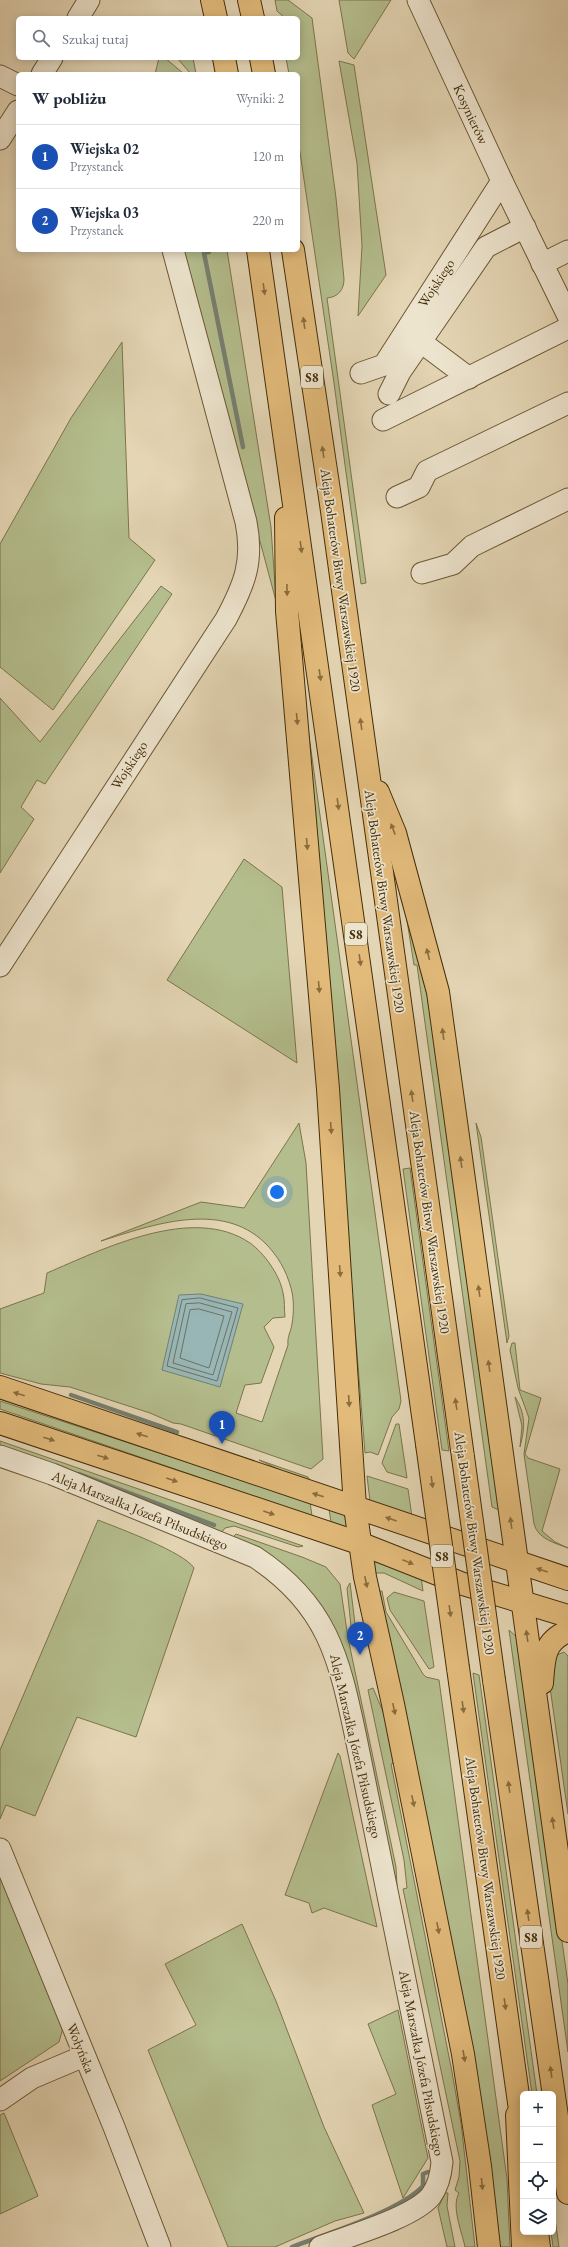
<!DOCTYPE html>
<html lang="pl">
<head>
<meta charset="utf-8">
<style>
  body { margin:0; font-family:"EB Garamond",serif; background:#f6f6f7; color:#1f2937 }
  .controls { position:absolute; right:12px; bottom:12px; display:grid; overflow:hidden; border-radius:6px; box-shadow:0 2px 10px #0003 }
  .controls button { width:36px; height:36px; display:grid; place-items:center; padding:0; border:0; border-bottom:1px solid #e0e1e3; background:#fff; color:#1f2937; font:20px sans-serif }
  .you { position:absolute; left:277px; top:1192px; width:14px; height:14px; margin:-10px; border:3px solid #fff; border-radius:50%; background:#1a73e8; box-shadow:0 0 0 6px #1a73e833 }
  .badge { display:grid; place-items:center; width:26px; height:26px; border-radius:50%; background:#1a73e8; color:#fff; font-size:13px; font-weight:700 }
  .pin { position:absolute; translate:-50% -33px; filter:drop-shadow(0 1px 2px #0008) }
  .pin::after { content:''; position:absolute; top:21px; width:14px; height:12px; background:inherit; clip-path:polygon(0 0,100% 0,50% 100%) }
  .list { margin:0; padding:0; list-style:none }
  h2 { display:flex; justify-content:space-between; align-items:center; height:52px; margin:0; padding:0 16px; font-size:17px }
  h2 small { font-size:13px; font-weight:400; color:#747a83 }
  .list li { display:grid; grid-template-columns:26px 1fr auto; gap:12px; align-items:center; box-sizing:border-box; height:64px; padding:0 16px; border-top:1px solid #e0e1e3 }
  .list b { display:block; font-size:15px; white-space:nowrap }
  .list p { margin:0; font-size:13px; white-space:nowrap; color:#747a83 }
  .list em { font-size:13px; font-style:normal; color:#747a83 }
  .icon { flex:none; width:22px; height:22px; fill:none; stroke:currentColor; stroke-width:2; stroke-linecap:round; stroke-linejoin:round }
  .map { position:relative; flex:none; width:568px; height:2247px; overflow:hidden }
  .search { position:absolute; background:#fff; box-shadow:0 2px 10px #0003; left:16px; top:16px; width:284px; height:44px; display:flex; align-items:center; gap:10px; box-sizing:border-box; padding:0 14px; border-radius:6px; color:#747a83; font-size:15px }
  .panel { position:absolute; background:#fff; box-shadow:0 2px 10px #0003; left:16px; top:72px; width:284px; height:180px; border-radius:6px }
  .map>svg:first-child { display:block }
  .green { fill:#b4bd8d; stroke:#7c754a }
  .water { fill:#98b6b6; stroke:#767f70 }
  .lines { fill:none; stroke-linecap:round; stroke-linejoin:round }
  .shore { stroke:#6e725f; stroke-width:1 }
  .stream { stroke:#767f70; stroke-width:4.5 }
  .minor-casing { stroke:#6c5733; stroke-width:23 }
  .major-casing { stroke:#442d08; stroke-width:24 }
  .highway-casing { stroke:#442d08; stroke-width:24 }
  .minor { stroke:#ede4ce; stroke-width:21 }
  .major { stroke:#e2ba7a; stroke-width:22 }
  .highway { stroke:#e2ba7a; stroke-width:22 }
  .highway-bridge-casing { stroke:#442d08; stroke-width:24; stroke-linecap:butt }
  .highway-bridge { stroke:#e2ba7a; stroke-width:22 }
  .oneway { fill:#8b6c3b }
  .labels { text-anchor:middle; stroke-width:3.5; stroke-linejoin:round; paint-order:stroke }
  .shield { fill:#ede4ce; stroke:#776443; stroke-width:1 }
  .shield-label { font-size:13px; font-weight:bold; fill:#442d08 }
  .street-label { font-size:14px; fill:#442d08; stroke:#ede4ce }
</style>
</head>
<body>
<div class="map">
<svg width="568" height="2247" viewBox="0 0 568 2247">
  <rect width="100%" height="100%" fill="#e4d5b4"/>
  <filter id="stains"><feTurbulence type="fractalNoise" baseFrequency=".005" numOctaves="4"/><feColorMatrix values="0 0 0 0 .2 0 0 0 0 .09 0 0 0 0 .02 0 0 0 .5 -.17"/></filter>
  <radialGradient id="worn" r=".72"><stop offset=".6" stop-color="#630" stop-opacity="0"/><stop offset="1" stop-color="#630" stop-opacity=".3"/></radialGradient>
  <g class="green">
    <path d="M275 0H288L312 18 336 198 344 279C344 290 338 297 327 298L366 583 361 584 334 383 298 139V74H289L286 58H298V18H285L277 11Z"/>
    <polygon points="339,0 391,0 354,59 348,53"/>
    <polygon points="159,58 165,58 184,74 155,74"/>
    <polygon points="177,58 193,58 196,74 191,74"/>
    <polygon points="339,61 354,65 386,275 358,316 362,246 357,163"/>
    <polygon points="182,250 227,250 271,527 276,601"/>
    <polygon points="122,342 129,538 155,560 53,710 0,667 0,544 71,418"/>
    <polygon points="161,586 172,594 45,784 37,780 21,807 34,819 0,873 0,698 40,742"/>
    <polygon points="306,714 401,1401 399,1409 392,1417 378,1455 370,1452 365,1453"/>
    <polygon points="244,859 282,887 297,1063 167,980"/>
    <polygon points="406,914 425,984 430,1011 501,1511 492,1507 417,965 414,965"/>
    <path d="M299 1123 306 1163 323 1459 311 1469 181 1424 173 1423 150 1413 70 1387 41 1384 0 1373V1309L44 1293 47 1273C103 1249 193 1204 250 1243 264 1253 280 1275 283 1293 285 1300 284 1309 285 1317L273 1318 264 1327 274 1347 261 1383 245 1385 236 1413 262 1422 288 1345C287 1337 291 1331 292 1324 294 1312 294 1299 291 1288 286 1270 278 1256 265 1243 221 1200 152 1225 101 1241L201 1202 244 1208Z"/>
    <polygon points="476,1123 481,1137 509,1336 507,1343"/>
    <polygon points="410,1168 449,1451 442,1450 403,1169"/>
    <path d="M512 1343H515L520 1390 541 1398 525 1454 528 1458 560 1469 542 1531 555 1542 568 1548C555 1543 538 1539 534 1524L524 1454 529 1418 518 1388 510 1350Z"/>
    <path d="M515 1397C526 1414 525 1428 520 1447L522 1426Z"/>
    <polygon points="0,1401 310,1502 312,1516 0,1409"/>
    <polygon points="396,1424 399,1424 407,1478 387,1472 382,1463"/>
    <polygon points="0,1441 303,1546 298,1547 234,1526 225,1528 221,1533 0,1450"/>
    <polygon points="259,1460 308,1477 311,1482 295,1477"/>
    <polygon points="367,1476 408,1489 412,1517 370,1501"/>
    <polygon points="329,1509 346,1515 347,1527 331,1522"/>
    <path d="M98 1520C118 1528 184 1552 194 1568L136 1737 77 1717 35 1816 6 1805 0 1819V1750Z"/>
    <polygon points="236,1534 302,1557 326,1567 340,1584 348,1638 396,1867 397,1886 394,1887 340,1644 231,1539"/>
    <polygon points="373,1561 421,1576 423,1591 384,1573 373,1573"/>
    <polygon points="350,1583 357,1640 355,1642 352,1636 347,1588"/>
    <polygon points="378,1591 382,1591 386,1612 423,1674 426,1677 439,1680 507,2179 510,2247 498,2247 490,2160 473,2051"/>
    <polygon points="394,1592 424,1601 434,1667 429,1669 390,1610 387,1598"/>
    <polygon points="509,1630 520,1640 568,1984 568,2052"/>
    <polygon points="553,1652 557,1655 564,1652 568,1656 568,1814 548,1673"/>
    <polygon points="473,1673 479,1675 537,2094 532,2094"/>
    <path d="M373 1688 384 1714 394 1763 391 1764 452 2072 461 2123 475 2247H465C462 2232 451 2207 459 2193L455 2190 459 2177 460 2161 403 1889 407 1888 404 1860 368 1690Z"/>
    <polygon points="338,1753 340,1756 377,1927 324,1908 312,1913 309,1903 285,1895"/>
    <polygon points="0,1870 63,2028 59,2042 0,2081"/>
    <polygon points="242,1924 276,2001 324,2127 364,2213 335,2221 275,2247 228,2247 148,2050 196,2025 165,1964"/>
    <polygon points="398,2010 428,2158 403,2198 372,2105 396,2094 368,2024"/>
    <polygon points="4,2113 38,2196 0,2214 0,2115"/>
    <polygon points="445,2193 448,2193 447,2206 455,2247 447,2247 438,2208"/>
    <polygon points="553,2205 559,2247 553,2247 551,2232 553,2232"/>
  </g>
  <polygon class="water" points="201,1294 243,1304 220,1387 162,1370 179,1295"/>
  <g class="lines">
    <g class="shore">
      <polygon points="200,1298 238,1308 217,1381 167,1366 182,1300"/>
      <polygon points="200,1303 232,1312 213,1375 173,1363 186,1304"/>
      <polygon points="199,1309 224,1316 209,1368 180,1358 190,1310"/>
    </g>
    <g class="stream">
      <polyline points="209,252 204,253 243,447"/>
      <polyline points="71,1395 177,1432"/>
      <polyline points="79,1474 214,1525"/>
      <path d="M292 2247C326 2234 400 2211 423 2186V2174L428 2172"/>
    </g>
    <defs>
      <g id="minor">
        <polyline points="418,0 502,181 568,316"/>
        <polyline points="78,18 89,0"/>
        <polyline points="42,74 52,58"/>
        <polyline points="0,76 18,85"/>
        <polyline points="0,139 18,111"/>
        <polyline points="542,264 568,251"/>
        <polyline points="421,342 469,378"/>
        <polyline points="361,373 384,365 502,181"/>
        <polyline points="389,394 400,372 486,247 525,227"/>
        <polyline points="383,420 568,328"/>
        <polyline points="397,497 419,487 427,471 568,403"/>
        <polyline points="422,573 453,564 472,546 568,499"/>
        <path d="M0 966 226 619C244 585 254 562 246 522L173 250"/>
        <path d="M0 1456 52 1474 255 1557C328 1605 339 1658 356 1738L442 2162C441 2174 439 2185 431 2196 413 2218 348 2236 320 2247"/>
        <polyline points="0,1849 114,2127 160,2247"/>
        <polyline points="0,2100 32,2078 84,2056"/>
      </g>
      <g id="major">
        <polyline points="0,1387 568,1579"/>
        <polyline points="0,1423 359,1543 463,1584 568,1616"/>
        <polyline points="355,1507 365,1577 393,1704 463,2054 480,2166 489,2247"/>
        <polyline points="517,1562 568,1931"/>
        <path d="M542 1683C544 1658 543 1642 568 1631"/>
      </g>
      <g id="highway">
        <polyline points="212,0 216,18"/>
        <polyline points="249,0 253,18"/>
        <polyline points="224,58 227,74"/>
        <polyline points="261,58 264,74"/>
        <polyline points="258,250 427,1444"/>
        <polyline points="293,250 331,504 463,1457"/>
        <polyline points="286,518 287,611 328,1089 355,1507"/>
        <polyline points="378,792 395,833 438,992 517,1562"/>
        <polyline points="458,1668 523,2131"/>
        <polyline points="494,1680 568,2193"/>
        <polyline points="517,2115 523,2247"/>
        <polyline points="537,2232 539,2247"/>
      </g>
    </defs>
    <use href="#minor" class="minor-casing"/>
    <use href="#major" class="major-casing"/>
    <use href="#highway" class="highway-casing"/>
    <use href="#minor" class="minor"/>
    <use href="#major" class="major"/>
    <use href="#highway" class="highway"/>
    <defs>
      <g id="highway-bridge">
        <polyline points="427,1444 458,1668"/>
        <polyline points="463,1457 494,1680"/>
      </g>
    </defs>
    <use href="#highway-bridge" class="highway-bridge-casing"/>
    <use href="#highway-bridge" class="highway-bridge"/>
  </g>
  <defs><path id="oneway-solid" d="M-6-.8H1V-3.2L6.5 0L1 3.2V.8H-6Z"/></defs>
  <g class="oneway">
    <use href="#oneway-solid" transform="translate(264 289) rotate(82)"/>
    <use href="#oneway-solid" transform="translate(304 323) rotate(-98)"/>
    <use href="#oneway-solid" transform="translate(323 452) rotate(-98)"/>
    <use href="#oneway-solid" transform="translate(301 547) rotate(82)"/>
    <use href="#oneway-solid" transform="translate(287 590) rotate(89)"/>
    <use href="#oneway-solid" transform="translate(320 675) rotate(82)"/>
    <use href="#oneway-solid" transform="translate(297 719) rotate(85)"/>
    <use href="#oneway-solid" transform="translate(361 724) rotate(-98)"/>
    <use href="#oneway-solid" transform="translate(338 804) rotate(82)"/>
    <use href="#oneway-solid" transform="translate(393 829) rotate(-111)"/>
    <use href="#oneway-solid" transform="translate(307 844) rotate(85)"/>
    <use href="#oneway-solid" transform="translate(428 954) rotate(-104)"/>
    <use href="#oneway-solid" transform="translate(360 960) rotate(82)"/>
    <use href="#oneway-solid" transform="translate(319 987) rotate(85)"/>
    <use href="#oneway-solid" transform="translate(443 1034) rotate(-98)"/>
    <use href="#oneway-solid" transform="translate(412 1096) rotate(-98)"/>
    <use href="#oneway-solid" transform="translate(331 1128) rotate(86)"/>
    <use href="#oneway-solid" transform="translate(461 1162) rotate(-98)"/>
    <use href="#oneway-solid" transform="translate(340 1271) rotate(86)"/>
    <use href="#oneway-solid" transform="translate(479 1291) rotate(-98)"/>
    <use href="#oneway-solid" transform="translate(489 1366) rotate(-98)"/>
    <use href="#oneway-solid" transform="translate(19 1394) rotate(-162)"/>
    <use href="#oneway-solid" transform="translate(349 1401) rotate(86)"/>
    <use href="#oneway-solid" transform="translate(456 1404) rotate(-98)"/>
    <use href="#oneway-solid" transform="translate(142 1435) rotate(-162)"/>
    <use href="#oneway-solid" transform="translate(49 1439) rotate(18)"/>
    <use href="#oneway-solid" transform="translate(103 1457) rotate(18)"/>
    <use href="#oneway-solid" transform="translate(172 1480) rotate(19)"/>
    <use href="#oneway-solid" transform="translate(432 1482) rotate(82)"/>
    <use href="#oneway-solid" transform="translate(318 1495) rotate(-162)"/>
    <use href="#oneway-solid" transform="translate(269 1513) rotate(19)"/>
    <use href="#oneway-solid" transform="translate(391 1519) rotate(-161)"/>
    <use href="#oneway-solid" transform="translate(511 1523) rotate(-98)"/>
    <use href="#oneway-solid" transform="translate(408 1562) rotate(22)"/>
    <use href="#oneway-solid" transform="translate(542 1570) rotate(-161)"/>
    <use href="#oneway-solid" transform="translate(366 1582) rotate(78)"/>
    <use href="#oneway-solid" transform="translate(450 1611) rotate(82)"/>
    <use href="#oneway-solid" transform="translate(527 1636) rotate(-98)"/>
    <use href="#oneway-solid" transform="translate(463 1707) rotate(82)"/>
    <use href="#oneway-solid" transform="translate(394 1709) rotate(78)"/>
    <use href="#oneway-solid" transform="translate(509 1787) rotate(-98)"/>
    <use href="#oneway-solid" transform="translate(413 1801) rotate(78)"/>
    <use href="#oneway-solid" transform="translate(553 1823) rotate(-98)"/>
    <use href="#oneway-solid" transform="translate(528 1915) rotate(-98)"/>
    <use href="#oneway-solid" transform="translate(438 1928) rotate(79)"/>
    <use href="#oneway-solid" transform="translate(505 2004) rotate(82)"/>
    <use href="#oneway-solid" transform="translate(464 2056) rotate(80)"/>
    <use href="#oneway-solid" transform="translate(551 2072) rotate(-98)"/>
    <use href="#oneway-solid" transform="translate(482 2184) rotate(84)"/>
  </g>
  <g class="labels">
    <g class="shield">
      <rect x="301" y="366" width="22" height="22" rx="3"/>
      <rect x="345" y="923" width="22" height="22" rx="3"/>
      <rect x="431" y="1545" width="22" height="22" rx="3"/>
      <rect x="520" y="1926" width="22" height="22" rx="3"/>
    </g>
    <g class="shield-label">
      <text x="312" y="382">S8</text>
      <text x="356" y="939">S8</text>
      <text x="442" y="1561">S8</text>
      <text x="531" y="1942">S8</text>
    </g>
    <g class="street-label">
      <text transform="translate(471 114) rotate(65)" y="5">Kosynierów</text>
      <text transform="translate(436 283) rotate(-57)" y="5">Wojskiego</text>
      <text transform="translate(341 580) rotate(82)" y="5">Aleja Bohaterów Bitwy Warszawskiej 1920</text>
      <text transform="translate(129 765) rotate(-57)" y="5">Wojskiego</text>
      <text transform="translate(385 901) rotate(82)" y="5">Aleja Bohaterów Bitwy Warszawskiej 1920</text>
      <text transform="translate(430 1222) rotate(82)" y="5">Aleja Bohaterów Bitwy Warszawskiej 1920</text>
      <text transform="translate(140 1510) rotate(22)" y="5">Aleja Marszałka Józefa Piłsudskiego</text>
      <text transform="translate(475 1543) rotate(82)" y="5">Aleja Bohaterów Bitwy Warszawskiej 1920</text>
      <text transform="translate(356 1746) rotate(77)" y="5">Aleja Marszałka Józefa Piłsudskiego</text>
      <text transform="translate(486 1868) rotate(82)" y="5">Aleja Bohaterów Bitwy Warszawskiej 1920</text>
      <text transform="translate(81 2048) rotate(68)" y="5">Wołyńska</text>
      <text transform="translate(422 2063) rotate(79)" y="5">Aleja Marszałka Józefa Piłsudskiego</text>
    </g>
  </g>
  <rect width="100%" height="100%" filter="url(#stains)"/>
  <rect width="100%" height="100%" fill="url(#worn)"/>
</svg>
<div class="controls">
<button>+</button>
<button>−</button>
<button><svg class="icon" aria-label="locate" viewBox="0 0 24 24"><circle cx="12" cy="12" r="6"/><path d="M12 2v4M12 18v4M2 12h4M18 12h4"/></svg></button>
<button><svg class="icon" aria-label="layers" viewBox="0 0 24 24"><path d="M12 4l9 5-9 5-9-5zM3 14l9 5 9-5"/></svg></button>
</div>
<div class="you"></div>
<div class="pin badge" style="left:222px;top:1444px;background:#1a4fb4">1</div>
<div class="pin badge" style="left:360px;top:1655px;background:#1a4fb4">2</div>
<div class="search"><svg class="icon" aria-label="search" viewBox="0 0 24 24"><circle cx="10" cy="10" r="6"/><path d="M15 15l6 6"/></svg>Szukaj tutaj</div>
<section class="panel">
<h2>W pobliżu<small>Wyniki: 2</small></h2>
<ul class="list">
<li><span class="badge" style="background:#1a4fb4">1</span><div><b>Wiejska 02</b><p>Przystanek</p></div><em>120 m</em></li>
<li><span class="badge" style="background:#1a4fb4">2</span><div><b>Wiejska 03</b><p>Przystanek</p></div><em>220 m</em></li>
</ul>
</section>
</div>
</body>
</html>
